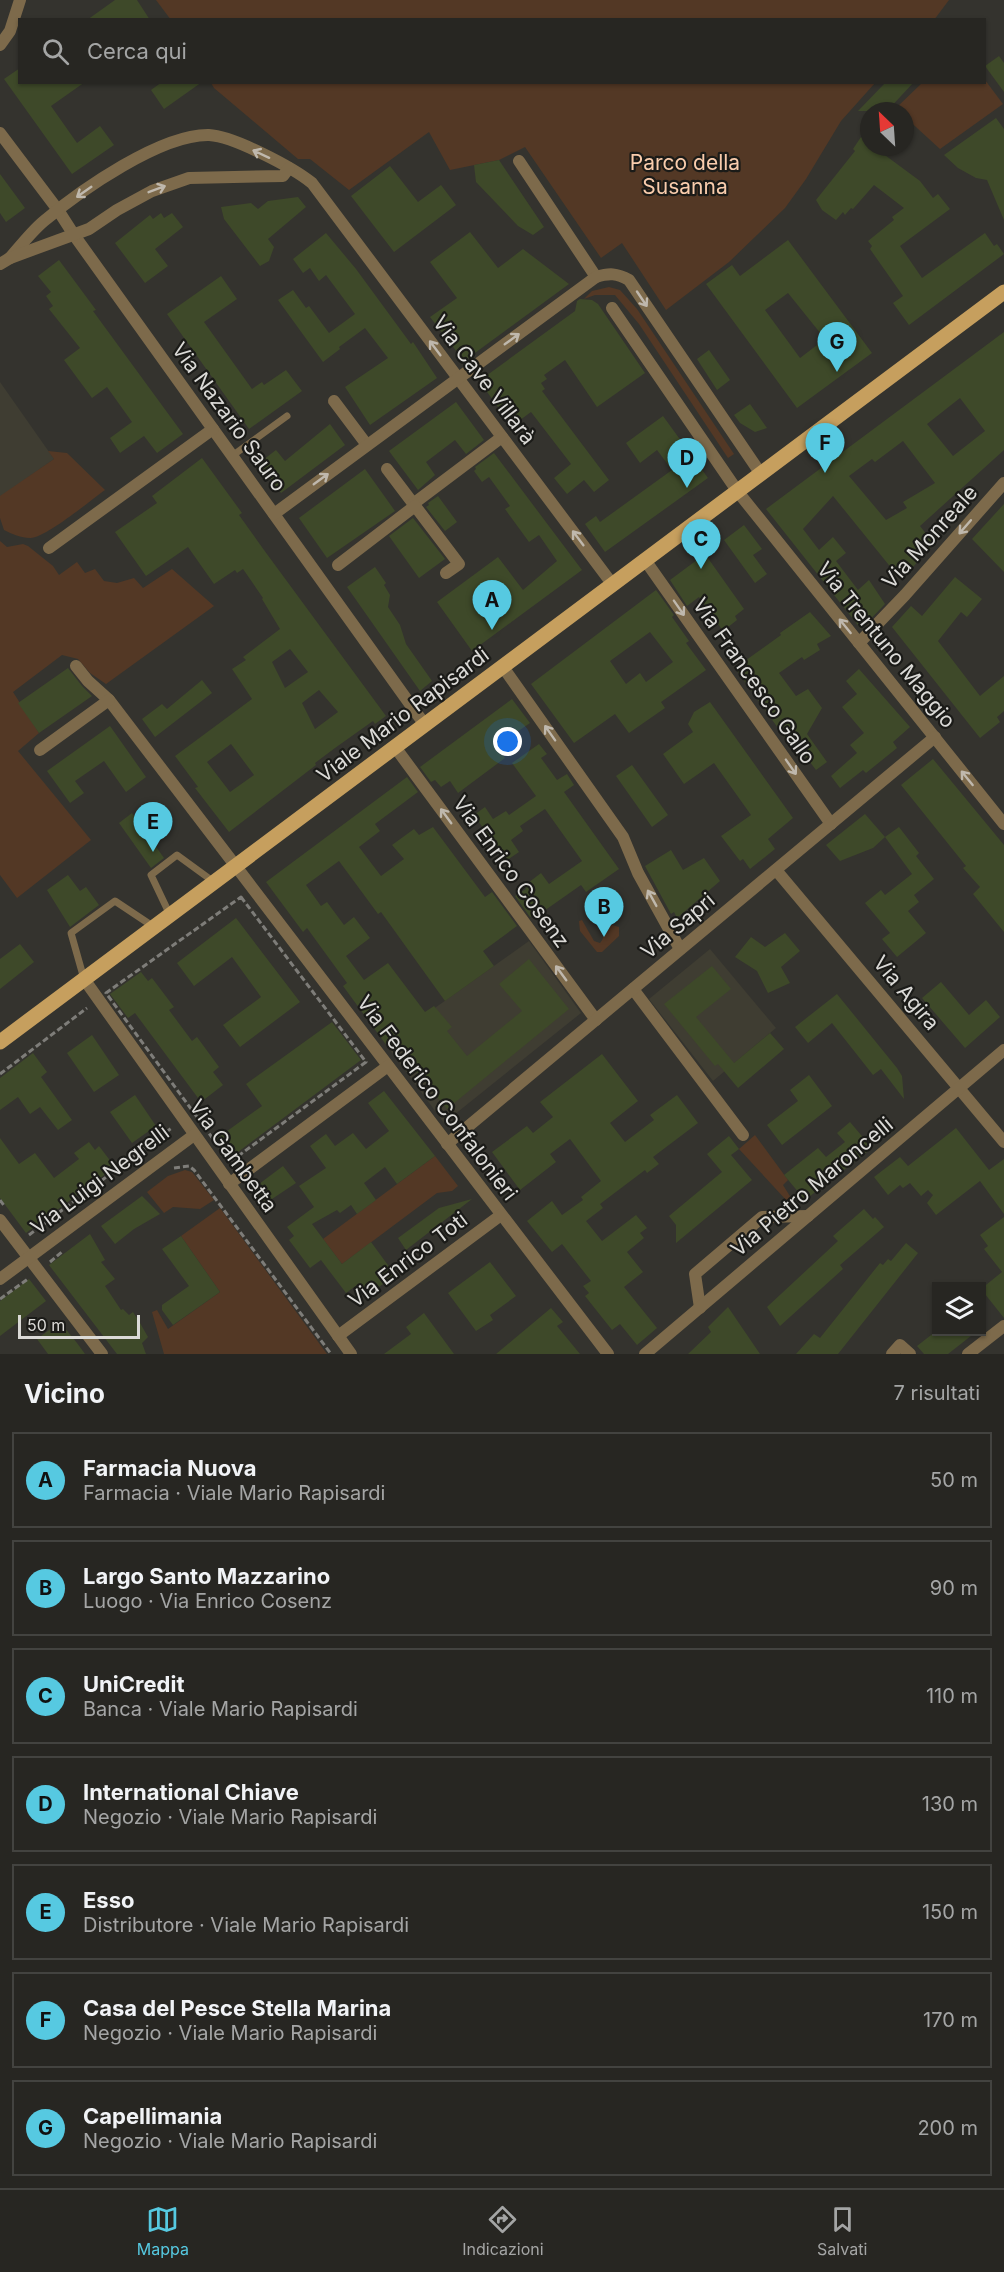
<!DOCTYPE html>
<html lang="it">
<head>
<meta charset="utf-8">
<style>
  body { margin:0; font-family:Inter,sans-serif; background:#2f2e2a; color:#f1f3f6 }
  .controls { position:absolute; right:18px; bottom:18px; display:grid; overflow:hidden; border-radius:0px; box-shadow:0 2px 4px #0004 }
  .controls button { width:54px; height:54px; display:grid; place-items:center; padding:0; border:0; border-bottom:2px solid #434340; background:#272622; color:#f1f3f6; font:30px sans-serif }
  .compass { position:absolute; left:860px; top:102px; width:54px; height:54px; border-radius:50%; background:#272622; box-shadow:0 2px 4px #0004; rotate:335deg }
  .scale { position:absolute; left:18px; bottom:15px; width:122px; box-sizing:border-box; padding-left:6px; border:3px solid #dbdad7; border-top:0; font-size:16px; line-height:21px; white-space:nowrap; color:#dbdad7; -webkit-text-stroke:4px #1b1b18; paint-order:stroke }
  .you { position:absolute; left:508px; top:742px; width:21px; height:21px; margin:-15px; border:4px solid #fff; border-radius:50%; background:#1a73e8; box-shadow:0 0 0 9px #1a73e833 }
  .badge { display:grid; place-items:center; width:39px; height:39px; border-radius:50%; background:#56c9e1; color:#111; font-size:20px; font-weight:700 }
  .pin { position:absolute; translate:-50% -50px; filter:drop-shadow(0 2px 3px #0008) }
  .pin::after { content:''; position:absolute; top:32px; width:21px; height:18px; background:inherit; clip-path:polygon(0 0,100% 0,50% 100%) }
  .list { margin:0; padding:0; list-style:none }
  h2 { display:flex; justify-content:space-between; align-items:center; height:78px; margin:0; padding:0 24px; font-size:26px }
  h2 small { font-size:20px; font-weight:400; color:#a4a5a5 }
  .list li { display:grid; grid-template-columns:39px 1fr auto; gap:18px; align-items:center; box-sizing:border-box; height:96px; margin:0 12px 12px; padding:0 12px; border:2px solid #434340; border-radius:0px }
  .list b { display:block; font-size:22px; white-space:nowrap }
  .list p { margin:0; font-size:20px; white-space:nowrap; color:#a4a5a5 }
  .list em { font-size:20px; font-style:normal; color:#a4a5a5 }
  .icon { flex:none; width:33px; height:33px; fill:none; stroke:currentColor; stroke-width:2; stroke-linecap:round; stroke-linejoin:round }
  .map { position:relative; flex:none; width:1004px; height:1354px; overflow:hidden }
  .search { position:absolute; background:#272622; box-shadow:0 2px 4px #0004; left:18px; right:18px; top:18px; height:66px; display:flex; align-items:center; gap:15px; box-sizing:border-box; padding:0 21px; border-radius:0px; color:#a4a5a5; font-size:22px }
  .sheet { height:834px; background:#272622 }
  nav { display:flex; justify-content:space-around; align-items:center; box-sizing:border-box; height:84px; border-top:2px solid #434340; background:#272622; font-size:16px; color:#a4a5a5 }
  nav a { display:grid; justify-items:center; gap:3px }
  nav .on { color:#56c9e1 }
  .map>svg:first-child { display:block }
  .built { fill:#3f3d32 }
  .green { fill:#533825 }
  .building { fill:#3e4929; fill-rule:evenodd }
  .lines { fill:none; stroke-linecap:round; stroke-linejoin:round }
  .path { stroke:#7e7d79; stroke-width:3; stroke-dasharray:6 3; stroke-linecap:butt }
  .service { stroke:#7d6a4b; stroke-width:7 }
  .minor { stroke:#7d6a4b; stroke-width:12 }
  .primary { stroke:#c69f5e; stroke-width:15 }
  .oneway { stroke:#bfb8ad }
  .labels { text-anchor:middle; stroke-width:4.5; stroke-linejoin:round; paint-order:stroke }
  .park-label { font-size:21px; fill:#f9ccac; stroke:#1b1b18 }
  .street-label { font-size:21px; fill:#dbdad7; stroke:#1b1b18 }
</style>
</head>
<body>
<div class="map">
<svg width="1004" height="1354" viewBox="0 0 1004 1354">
  <rect width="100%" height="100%" fill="#34332e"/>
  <g class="built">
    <polygon points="0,382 54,459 0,497"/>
    <polygon points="529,941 581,1013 444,1123 387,1046 432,1010"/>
    <polygon points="710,949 776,1028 713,1081 649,999"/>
  </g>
  <g class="green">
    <polygon points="156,0 949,0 934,20 171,20"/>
    <polygon points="985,80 1003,104 940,149 905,117 905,111 898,111 895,109 922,83 984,82"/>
    <polygon points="211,83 875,83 841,121 806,179 785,208 729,262 666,310 622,243 601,258 525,147 499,160 450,170 429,132 349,190 310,159 298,159 214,88"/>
    <polygon points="609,287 620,290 637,309 734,454 728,458 639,324 615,295 595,295 584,299 592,291"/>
    <path d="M48 451 67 453 105 490C91 500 44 539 30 538 21 538 12 534 4 530L0 518V496L54 459Z"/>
    <polygon points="0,541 7,547 23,544 28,546 53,566 59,575 77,562 85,573 95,569 104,581 117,583 134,578 143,588 172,569 214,606 106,684 90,673 78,659 62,655 13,692 39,733 18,751 91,840 17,898 0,875"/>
    <path d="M582 920 594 941 600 943C605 938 603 930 609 924L619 927V936L602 952H597L580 931 579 921Z"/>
    <polygon points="755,1135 788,1180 783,1185 793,1201 787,1201 739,1149"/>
    <polygon points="435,1156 458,1186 452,1191 437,1193 342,1264 323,1239"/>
    <polygon points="185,1170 192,1172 214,1200 200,1209 173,1207 164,1213 147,1192 168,1176"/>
    <polygon points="220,1208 327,1354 164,1354 152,1312 157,1310 168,1329 220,1292 181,1236"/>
  </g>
  <g class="building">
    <polygon points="115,0 137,0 150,20 87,20"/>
    <polygon points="999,56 1004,63 1004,92 985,66"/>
    <polygon points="20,68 20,82 85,82 51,106 77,143 100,126 114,145 72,174 4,79"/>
    <polygon points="162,82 202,82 164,109 151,90"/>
    <polygon points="886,82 914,82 887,111 858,111"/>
    <polygon points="996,118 1004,129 1004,220 987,180 976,178 958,168 944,155"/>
    <polygon points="861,137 869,143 869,147 874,147 920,181 933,198 938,194 950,209 900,246 922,278 985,233 994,246 997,244 1004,254 909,325 893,303 903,296 870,249 872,246 868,241 894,220 892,217 904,208 874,185 853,209 851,208 845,215 843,212 836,220 822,210 816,200 855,151 853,149"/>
    <polygon points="499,160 544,227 533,235 518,226 476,182 474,165"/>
    <polygon points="390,166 418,202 441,185 456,205 394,252 351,196"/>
    <polygon points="0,174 25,208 6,222 0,213"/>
    <polygon points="298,197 306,207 268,239 274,247 269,261 260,266 224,219 221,207 251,203 258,209 268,201"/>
    <polygon points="161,213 164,218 172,213 183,227 155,249 168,266 145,283 115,243 150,215 153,219"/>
    <polygon points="470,232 498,268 523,249 569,284 464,361 430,317 457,298 430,262"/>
    <polygon points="326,233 356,269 411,344 413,342 437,378 370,425 345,387 388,358 365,328 339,347 340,349 323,362 278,300 293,290 306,308 309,306 329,333 355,314 326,275 319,281 310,268 303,273 293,259"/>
    <path d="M788 240 872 353 797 408 706 284 732 265 740 276ZM788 293 825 339 800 358 765 310Z"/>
    <polygon points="59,260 96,310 93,311 183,434 157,453 144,436 120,453 110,438 132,422 107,387 92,398 64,360 80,348 49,309 53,306 46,296 51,292 38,276"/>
    <polygon points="221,276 237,299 204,322 252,389 262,382 264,385 286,370 302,391 249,429 167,314"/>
    <polygon points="580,299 592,300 598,304 645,373 597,407 565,360 544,375 547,379 541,383 545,389 542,391 609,480 594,492 584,480 567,494 554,478 571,464 531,412 512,426 479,381 575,311 577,301"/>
    <path d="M1004 332V450L920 526 934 544 901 580 833 496 803 529 819 550 833 537 846 553 836 561 858 590 869 580 885 604 861 629 766 509ZM960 398 985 431 953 456 927 424ZM903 441 935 483 903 502 907 508 886 520 849 476 872 459 875 462Z"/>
    <polygon points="709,350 730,380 717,390 697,359"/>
    <polygon points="456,402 484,440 466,454 455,440 426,462 435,475 418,490 389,451"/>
    <polygon points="750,404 767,428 755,432 740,423 734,415"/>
    <polygon points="663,416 708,478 605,552 585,524 596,516 600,522 672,470 657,450 640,463 626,443"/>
    <polygon points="330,424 345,445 281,493 259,463 276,450 285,461"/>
    <polygon points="494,453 582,570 472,651 437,602 498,557 523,590 557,561 539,535 529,542 505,509 510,506 489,477 482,482 474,471 476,469 475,467"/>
    <path d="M202 458 242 513 239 515 264 550 386 716 375 724 373 721 335 748 315 763 316 765 229 832 195 788 198 787 175 756 252 699 232 669 246 660 243 657 280 629 262 599 263 598 243 569 237 573 235 570 214 584 188 547 146 576 115 532 157 503 152 496ZM290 649 308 672 285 688 272 662ZM319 690 338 712 315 729 302 703ZM231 744 254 775 230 792 207 762Z"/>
    <polygon points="365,469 395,511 327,558 299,518"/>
    <polygon points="438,496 457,522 445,531 426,507 429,505 428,503"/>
    <polygon points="1004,504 1004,572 972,539"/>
    <polygon points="413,518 445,559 419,578 389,536"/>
    <polygon points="744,525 762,549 753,555 767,574 755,583 724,540"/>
    <polygon points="705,554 744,609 735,616 737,620 723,631 699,597 687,606 670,580"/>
    <polygon points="375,567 386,583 384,585 390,595 388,607 400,625 406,644 432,681 420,691 347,587"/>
    <polygon points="955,577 982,599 967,617 961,612 938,641 980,696 1004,676 1004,711 997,717 1000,722 980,738 892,627 911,606 922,616"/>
    <path d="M656 590 674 615 672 617 689 641 686 643 706 670 661 702 665 708 629 733 615 714 574 743 531 684ZM650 632 673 662 646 682 640 673 626 684 610 661Z"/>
    <polygon points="810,612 831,636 817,644 820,650 804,660 802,657 779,673 796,696 808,689 822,708 807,734 827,762 816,770 803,753 798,756 735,668 781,635 780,633"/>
    <polygon points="68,668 82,686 92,696 39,733 18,703"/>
    <polygon points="859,669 910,727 893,742 897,748 866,773 863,770 840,788 831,776 857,753 850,745 864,733 842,707 857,694 846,681"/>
    <polygon points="202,680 212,693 155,737 142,719 162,704 167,709"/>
    <polygon points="512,699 530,723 517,732 513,727 493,743 505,758 458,793 450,781 441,787 435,780 431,782 420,767"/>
    <polygon points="710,702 793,818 768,839 775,849 750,869 743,859 740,861 721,836 751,815 714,763 684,784 663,754 693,732 688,724 694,712"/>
    <polygon points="110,726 146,777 126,792 104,761 75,781 84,793 70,803 47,771"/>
    <polygon points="539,744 547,754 541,758 557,780 567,774 574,785 564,792 619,869 586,892 581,885 534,918 533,915 530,917 515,896 526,889 524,886 541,873 549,884 582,861 545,809 520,826 523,831 511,840 519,852 506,861 474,815 485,807 493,819 506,811 509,815 536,796 512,763"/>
    <polygon points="933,759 1004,845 1004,932 973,894 980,887 963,868 966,866 901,785"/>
    <polygon points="632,765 668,815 652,827 616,776"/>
    <polygon points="407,777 418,792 375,824 380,831 359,847 381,876 404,859 392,845 414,829 419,835 433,827 485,897 492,892 517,926 483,951 494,966 445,1001 381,912 378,914 339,861 306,885 321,906 327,902 344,925 354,917 370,938 346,956 364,980 388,963 425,1012 434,1006 452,1027 447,1031 467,1056 522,1011 499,984 529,959 569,1009 447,1109 407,1060 410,1058 395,1039 387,1046 343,986 347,983 307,928 303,932 266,882"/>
    <polygon points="132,813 164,858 151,868 119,823"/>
    <polygon points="865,814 885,837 873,848 840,861 826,845"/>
    <polygon points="899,827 919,853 916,856 934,879 914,895 919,902 908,911 926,933 897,957 882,939 890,933 865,903 881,890 885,895 912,874 885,837"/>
    <polygon points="671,850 683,870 704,858 720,881 677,918 674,912 671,914 645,866"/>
    <polygon points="68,875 80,891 86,887 99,905 70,927 47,890"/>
    <polygon points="236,918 300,1002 240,1047 223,1025 261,997 232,957 194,986 177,963"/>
    <polygon points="785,933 800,951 781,967 790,983 768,993 757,971 735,957 751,937 765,947"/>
    <polygon points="20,944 34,962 0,989 0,959"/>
    <polygon points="712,966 731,989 696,1017 734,1063 770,1033 784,1049 738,1088 718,1064 715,1066 664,1004"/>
    <polygon points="141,972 148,981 152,978 174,1007 169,1010 192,1041 197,1037 219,1067 213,1072 223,1085 201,1102 135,1013 128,1018 110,994"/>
    <polygon points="941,982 969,1015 986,1000 1000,1017 965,1048 922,998"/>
    <polygon points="837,994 897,1068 902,1076 904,1099 881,1069 873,1075 832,1023 808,1043 795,1027"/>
    <polygon points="332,1022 361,1060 230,1158 216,1139 262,1106 246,1084"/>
    <polygon points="92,1035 119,1075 94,1092 67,1053"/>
    <polygon points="33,1053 47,1072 41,1077 72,1120 58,1130 40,1107 30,1114 18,1097 0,1110 0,1078"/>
    <polygon points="602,1054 638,1101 610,1123 625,1142 654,1120 650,1115 677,1095 698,1123 653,1157 659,1164 647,1173 645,1170 600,1204 603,1208 586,1221 602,1241 636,1215 647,1228 640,1233 644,1238 627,1252 643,1272 624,1287 657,1328 637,1345 620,1324 612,1330 585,1296 589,1293 583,1286 591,1281 562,1244 552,1252 527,1221 552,1201 562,1215 583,1200 581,1197 601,1181 570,1139 550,1154 556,1162 520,1190 492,1152 527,1126 533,1133 553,1117 540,1102"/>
    <polygon points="809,1075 832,1106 782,1145 767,1125 798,1101 790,1090"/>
    <polygon points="384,1091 435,1156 397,1184 385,1167 364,1183 376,1200 357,1214 351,1205 340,1213 337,1210 312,1224 342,1264 371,1242 393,1272 393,1277 366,1296 357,1285 346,1293 321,1260 310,1268 289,1240 294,1236 287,1227 314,1207 299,1186 326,1168 310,1146 326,1134 335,1146 353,1133 366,1149 389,1131 368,1103"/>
    <polygon points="135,1095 156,1126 132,1143 110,1112"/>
    <polygon points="850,1122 872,1148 805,1200 784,1175 818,1148 826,1157 845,1142 837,1133"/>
    <polygon points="956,1128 989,1170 1004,1159 1004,1214 980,1181 936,1215 927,1203 933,1195 928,1190 921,1196 910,1183 903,1188 900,1185 888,1195 874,1177 900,1157 908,1166"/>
    <polygon points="729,1136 739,1149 731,1155 752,1180 676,1243 676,1225 669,1216 722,1172 707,1154"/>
    <polygon points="0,1138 19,1164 35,1153 54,1178 79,1159 74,1153 89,1142 95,1150 99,1146 115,1167 26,1233 0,1198"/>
    <polygon points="283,1166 296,1183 263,1205 251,1190"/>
    <polygon points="142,1196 160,1214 134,1229 115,1244 101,1226"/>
    <polygon points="472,1199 406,1250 398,1238 439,1208"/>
    <polygon points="864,1209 873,1219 875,1217 884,1227 840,1265 843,1269 780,1326 767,1307 838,1241 833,1236"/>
    <polygon points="1004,1217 1004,1318 981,1289 1002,1272 984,1249 988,1246 980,1235"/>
    <polygon points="90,1234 105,1260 101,1262 115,1279 105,1286 121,1310 123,1309 129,1315 133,1312 140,1323 148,1337 142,1343 146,1354 117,1354 49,1265"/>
    <polygon points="181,1236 220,1292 173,1325 162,1310 162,1305 189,1286 162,1249"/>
    <polygon points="906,1243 918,1253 838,1354 796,1354 814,1334 820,1338 880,1263 883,1265 888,1259 891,1261"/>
    <polygon points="490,1262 516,1296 490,1315 493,1320 476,1331 448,1293"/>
    <polygon points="29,1279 46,1301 0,1336 0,1301"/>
    <polygon points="728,1307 760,1354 688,1354 711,1332 708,1327"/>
    <polygon points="551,1308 563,1322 557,1326 580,1354 496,1354"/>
    <polygon points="424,1313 454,1354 384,1354 411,1334 406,1327"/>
    <polygon points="60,1322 77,1343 85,1354 48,1354 37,1339"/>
    <polygon points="935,1332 976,1332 948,1354 924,1354 917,1346"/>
  </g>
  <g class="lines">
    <g class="path">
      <polygon points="241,897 366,1062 230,1162 106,993"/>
      <polyline points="0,1074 87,1008"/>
      <polyline points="174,1168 189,1166 194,1170 331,1354"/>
      <polyline points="0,1200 5,1207"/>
      <polyline points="29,1235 173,1127"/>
      <polyline points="50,1262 63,1251"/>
      <polyline points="0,1299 28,1279"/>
    </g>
    <g class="service">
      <polyline points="232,456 287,416"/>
      <polyline points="170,915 151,875 177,855 214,882"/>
      <polyline points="84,979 71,933 115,901 154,927"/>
    </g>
    <g class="minor">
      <polyline points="0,45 10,31 20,0"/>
      <polyline points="0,133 58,210 74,235 425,725"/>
      <polyline points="519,161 596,277"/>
      <path d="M10 258C21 245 32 231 44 221 81 190 161 134 209 135 233 136 292 167 312 183L613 585"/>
      <polyline points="0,264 10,258 89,229 117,210 152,191 189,178 283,176 289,168"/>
      <polyline points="612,308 738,492 1004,824"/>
      <polyline points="334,401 367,445"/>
      <polyline points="387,469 459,564 446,573"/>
      <polyline points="413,504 502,437"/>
      <path d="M274 514 596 277C609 273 617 273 629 280L761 474"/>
      <polyline points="49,548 213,429"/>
      <polyline points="645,560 831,824"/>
      <polyline points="338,565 415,506"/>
      <polyline points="859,643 905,595 1004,483"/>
      <polyline points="76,666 88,681 109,700 608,1354"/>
      <polyline points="503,667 623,837 638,873 680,949"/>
      <polyline points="395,747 596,1020"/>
      <polyline points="40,750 109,700"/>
      <polyline points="776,870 1004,1142"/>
      <polyline points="84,979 351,1354"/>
      <polyline points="633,989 743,1135"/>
      <polyline points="447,1144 935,737"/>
      <polyline points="229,1184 388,1066"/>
      <polyline points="0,1220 102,1354"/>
      <polyline points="0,1279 194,1135"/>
      <polyline points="700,1308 695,1274 762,1217 808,1216"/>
      <polyline points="338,1336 501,1215"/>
      <polyline points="645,1354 1004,1050"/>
      <polyline points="892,1354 900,1345 910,1354"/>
      <polyline points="968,1354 1004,1326"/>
    </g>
    <polyline class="primary" points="0,1042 1004,292"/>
  </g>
  <defs><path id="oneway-shaft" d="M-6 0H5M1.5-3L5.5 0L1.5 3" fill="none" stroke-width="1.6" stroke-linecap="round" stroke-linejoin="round" transform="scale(1.5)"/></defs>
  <g class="oneway">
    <use href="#oneway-shaft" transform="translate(261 154) rotate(-155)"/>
    <use href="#oneway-shaft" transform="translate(157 189) rotate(-21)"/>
    <use href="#oneway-shaft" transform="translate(84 192) rotate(145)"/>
    <use href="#oneway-shaft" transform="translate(642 299) rotate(56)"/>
    <use href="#oneway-shaft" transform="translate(512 339) rotate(-36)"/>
    <use href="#oneway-shaft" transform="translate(435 348) rotate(-127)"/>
    <use href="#oneway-shaft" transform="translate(321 479) rotate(-36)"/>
    <use href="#oneway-shaft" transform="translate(965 527) rotate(131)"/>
    <use href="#oneway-shaft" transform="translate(578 538) rotate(-127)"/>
    <use href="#oneway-shaft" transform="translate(679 608) rotate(55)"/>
    <use href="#oneway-shaft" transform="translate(845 626) rotate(-129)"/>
    <use href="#oneway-shaft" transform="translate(550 733) rotate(-125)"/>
    <use href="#oneway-shaft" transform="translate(791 767) rotate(55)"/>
    <use href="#oneway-shaft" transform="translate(967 778) rotate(-129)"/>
    <use href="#oneway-shaft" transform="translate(446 816) rotate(-126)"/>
    <use href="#oneway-shaft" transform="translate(652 898) rotate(-119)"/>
    <use href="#oneway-shaft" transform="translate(561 973) rotate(-126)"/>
  </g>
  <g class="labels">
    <g class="park-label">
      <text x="685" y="170">Parco della<tspan x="685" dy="24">Susanna</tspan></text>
    </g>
    <g class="street-label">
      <text transform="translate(484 380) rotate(53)" y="7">Via Cave Villarà</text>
      <text transform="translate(229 417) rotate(54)" y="7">Via Nazario Sauro</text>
      <text transform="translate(930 537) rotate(-48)" y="7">Via Monreale</text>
      <text transform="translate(886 645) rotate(51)" y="7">Via Trentuno Maggio</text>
      <text transform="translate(754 681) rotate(55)" y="7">Via Francesco Gallo</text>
      <text transform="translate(403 715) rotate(-37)" y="7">Viale Mario Rapisardi</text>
      <text transform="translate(511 872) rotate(54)" y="7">Via Enrico Cosenz</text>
      <text transform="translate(678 926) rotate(-40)" y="7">Via Sapri</text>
      <text transform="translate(906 993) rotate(50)" y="7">Via Agira</text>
      <text transform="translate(437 1098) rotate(53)" y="7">Via Federico Confalonieri</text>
      <text transform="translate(233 1156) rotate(54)" y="7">Via Gambetta</text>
      <text transform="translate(100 1180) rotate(-37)" y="7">Via Luigi Negrelli</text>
      <text transform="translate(812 1187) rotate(-40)" y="7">Via Pietro Maroncelli</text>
      <text transform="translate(408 1260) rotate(-37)" y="7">Via Enrico Toti</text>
    </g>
  </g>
</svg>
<div class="controls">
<button><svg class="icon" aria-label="layers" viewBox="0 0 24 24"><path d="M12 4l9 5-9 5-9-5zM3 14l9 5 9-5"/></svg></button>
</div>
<svg class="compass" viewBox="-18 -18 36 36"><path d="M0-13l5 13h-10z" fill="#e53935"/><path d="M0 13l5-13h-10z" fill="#a4a5a5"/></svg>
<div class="scale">50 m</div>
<div class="you"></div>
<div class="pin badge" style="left:492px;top:630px">A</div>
<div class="pin badge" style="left:604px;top:937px">B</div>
<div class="pin badge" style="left:701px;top:569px">C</div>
<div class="pin badge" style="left:687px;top:488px">D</div>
<div class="pin badge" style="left:153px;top:852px">E</div>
<div class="pin badge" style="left:825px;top:473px">F</div>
<div class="pin badge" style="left:837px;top:372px">G</div>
<div class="search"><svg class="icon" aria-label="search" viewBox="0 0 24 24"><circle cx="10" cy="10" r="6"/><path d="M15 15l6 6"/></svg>Cerca qui</div>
</div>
<section class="sheet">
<h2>Vicino<small>7 risultati</small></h2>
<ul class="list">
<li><span class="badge">A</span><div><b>Farmacia Nuova</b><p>Farmacia · Viale Mario Rapisardi</p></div><em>50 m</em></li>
<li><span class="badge">B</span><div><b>Largo Santo Mazzarino</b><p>Luogo · Via Enrico Cosenz</p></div><em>90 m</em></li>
<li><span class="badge">C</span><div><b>UniCredit</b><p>Banca · Viale Mario Rapisardi</p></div><em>110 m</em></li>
<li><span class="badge">D</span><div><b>International Chiave</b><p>Negozio · Viale Mario Rapisardi</p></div><em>130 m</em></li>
<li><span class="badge">E</span><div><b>Esso</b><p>Distributore · Viale Mario Rapisardi</p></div><em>150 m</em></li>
<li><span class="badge">F</span><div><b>Casa del Pesce Stella Marina</b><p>Negozio · Viale Mario Rapisardi</p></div><em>170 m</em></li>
<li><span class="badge">G</span><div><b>Capellimania</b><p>Negozio · Viale Mario Rapisardi</p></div><em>200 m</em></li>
</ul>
</section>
<nav>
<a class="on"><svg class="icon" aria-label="map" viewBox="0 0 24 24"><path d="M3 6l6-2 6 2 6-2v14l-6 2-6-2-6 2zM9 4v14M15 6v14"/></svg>Mappa</a>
<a><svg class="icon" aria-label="directions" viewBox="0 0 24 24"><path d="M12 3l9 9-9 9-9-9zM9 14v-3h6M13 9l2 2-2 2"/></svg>Indicazioni</a>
<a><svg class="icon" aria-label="saved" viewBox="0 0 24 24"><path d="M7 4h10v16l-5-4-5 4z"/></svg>Salvati</a>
</nav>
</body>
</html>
